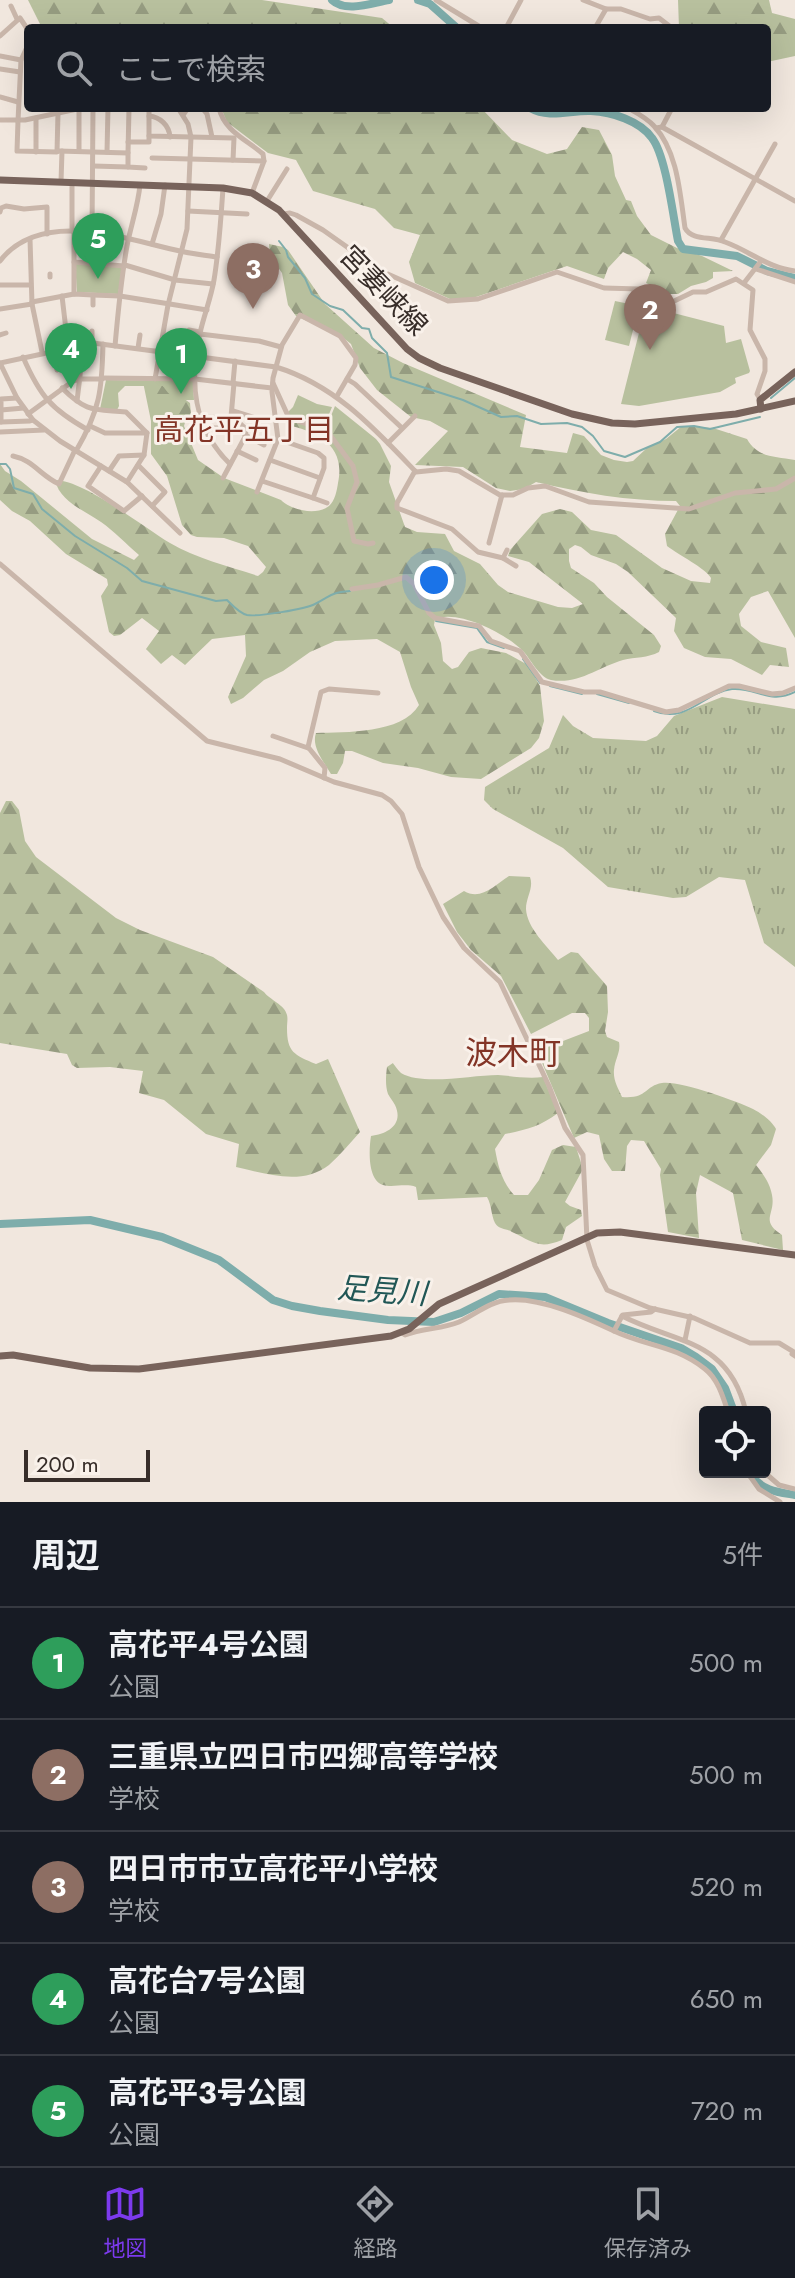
<!DOCTYPE html>
<html lang="ja">
<head>
<meta charset="utf-8">
<style>
  body { margin:0; font-family:Jost,"Noto Sans JP",sans-serif; background:#20242c; color:#f1f3f6 }
  .controls { position:absolute; right:24px; bottom:24px; display:grid; overflow:hidden; border-radius:8px; box-shadow:0 8px 32px #0002 }
  .controls button { width:72px; height:72px; display:grid; place-items:center; padding:0; border:0; border-bottom:2px solid #363941; background:#171b24; color:#f1f3f6; font:40px sans-serif }
  .scale { position:absolute; left:24px; bottom:20px; width:126px; box-sizing:border-box; padding-left:8px; border:4px solid #372d29; border-top:0; font-size:22px; line-height:28px; white-space:nowrap; color:#372d29; -webkit-text-stroke:6px #f9f1ea; paint-order:stroke }
  .you { position:absolute; left:434px; top:580px; width:28px; height:28px; margin:-20px; border:6px solid #fff; border-radius:50%; background:#1a73e8; box-shadow:0 0 0 12px #1a73e833 }
  .badge { display:grid; place-items:center; width:52px; height:52px; border-radius:50%; background:#7c3aed; color:#fff; font-size:26px; font-weight:700 }
  .pin { position:absolute; translate:-50% -66px; filter:drop-shadow(0 2px 4px #0008) }
  .pin::after { content:''; position:absolute; top:42px; width:28px; height:24px; background:inherit; clip-path:polygon(0 0,100% 0,50% 100%) }
  .list { margin:0; padding:0; list-style:none }
  h2 { display:flex; justify-content:space-between; align-items:center; height:104px; margin:0; padding:0 32px; font-size:34px }
  h2 small { font-size:26px; font-weight:400; color:#9ea1a6 }
  .list li { display:grid; grid-template-columns:52px 1fr auto; gap:24px; align-items:center; box-sizing:border-box; height:112px; padding:0 32px; border-top:2px solid #363941 }
  .list b { display:block; font-size:30px; white-space:nowrap }
  .list p { margin:0; font-size:26px; white-space:nowrap; color:#9ea1a6 }
  .list em { font-size:26px; font-style:normal; color:#9ea1a6 }
  .icon { flex:none; width:44px; height:44px; fill:none; stroke:currentColor; stroke-width:2; stroke-linecap:round; stroke-linejoin:round }
  .map { position:relative; flex:none; width:795px; height:1502px; overflow:hidden }
  .search { position:absolute; background:#171b24; box-shadow:0 8px 32px #0002; left:24px; right:24px; top:24px; height:88px; display:flex; align-items:center; gap:20px; box-sizing:border-box; padding:0 28px; border-radius:8px; color:#9ea1a6; font-size:30px }
  .sheet { height:664px; background:#171b24 }
  nav { display:flex; justify-content:space-around; align-items:center; box-sizing:border-box; height:112px; border-top:2px solid #363941; background:#171b24; font-size:22px; color:#9ea1a6 }
  nav a { display:grid; justify-items:center; gap:4px }
  nav .on { color:#7c3aed }
  .map>svg:first-child { display:block }
  .grass { fill:url(#grass-tufts) }
  .forest { fill:url(#forest-firs) }
  .park { fill:#b8c09e }
  .lines { fill:none; stroke-linecap:round; stroke-linejoin:round }
  .stream { stroke:#7eadab; stroke-width:2 }
  .river { stroke:#7eadab; stroke-width:8 }
  .minor { stroke:#c9b6aa; stroke-width:5 }
  .major { stroke:#78635b; stroke-width:7 }
  .labels { text-anchor:middle; stroke-width:6; stroke-linejoin:round; paint-order:stroke }
  .street-label { font-size:28px; fill:#372d29; stroke:#f9f1ea }
  .neighbourhood-label { font-size:30px; fill:#833426; stroke:#f9f1ea }
  .water-label { font-size:30px; font-style:italic; fill:#215756; stroke:#f9f1ea }
  .quarter-label { font-size:32px; fill:#833426; stroke:#f9f1ea }
</style>
</head>
<body>
<div class="map">
<svg width="795" height="1502" viewBox="0 0 795 1502">
  <defs>
    <pattern id="grass-tufts" width="24" height="20" patternUnits="userSpaceOnUse" patternTransform="scale(2)"><rect width="24" height="20" fill="#b8c09e"/><path d="M3 7l-1-3M5 7V3M7 7l1-3M15 17l-1-3M17 17v-4M19 17l1-3" fill="none" stroke="#969c81"/></pattern>
    <pattern id="forest-firs" width="22" height="20" patternUnits="userSpaceOnUse" patternTransform="scale(2)"><rect width="22" height="20" fill="#b8c09e"/><path d="M5 1l3.5 6h-7zM16 11l3.5 6h-7z" fill="#969c81"/></pattern>
  </defs>
  <rect width="100%" height="100%" fill="#f1e7de"/>
  <polygon class="grass" points="722,697 795,709 795,967 764,943 745,880 719,877 686,897 673,898 608,887 563,848 493,809 484,800 485,787 549,748 563,715 573,726 593,738 646,741 657,736 674,716"/>
  <g class="forest">
    <polygon points="28,0 262,0 382,18 394,28 42,28"/>
    <polygon points="678,0 769,0 772,13 795,19 795,56 767,62 767,28 679,28"/>
    <polygon points="221,108 481,108 512,140 547,154 567,149 582,127 599,130 612,155 615,176 626,200 631,201 637,216 651,235 677,248 702,256 733,271 713,272 713,278 706,282 691,286 678,294 669,294 646,283 651,270 637,259 623,252 608,268 604,279 567,266 470,299 450,299 415,283 409,262 420,235 394,228 375,209 313,191 296,160 268,153 227,122"/>
    <path d="M269 244 283 247 288 250 325 304 374 348 403 363 526 415 520 447 567 453 573 433 584 436 601 455 614 460 627 462 633 461 648 447 666 439 682 426 713 428 747 439C758 458 774 456 795 460V638L768 591 751 597 739 614 741 626 761 642 786 648 789 667 770 665 762 675 731 659 705 657 684 648 674 631 676 618 628 572 616 564 591 555 581 547 575 545 569 549V561L571 568 594 583 607 597 654 635 661 646 659 652C648 658 635 657 623 660 599 667 578 685 551 680 538 677 530 657 521 649 504 633 458 609 435 619L434 625 441 643 443 661 452 669 458 667 469 652 481 648 506 653 528 665 540 686 544 721 539 738 531 748 481 779 451 777 418 768 383 763 352 751H345L343 763 337 774H331C324 762 311 747 316 733 345 732 402 734 419 705L411 687 400 652 377 639 335 641 310 652 283 671 264 680 243 698 231 704 228 697 246 656 245 635 212 639 185 665 172 655 161 664 146 649 159 631 142 618 120 635 114 636 109 632 101 596 108 585 107 579 66 554 30 521 12 511 0 500V464L5 471 21 481 92 539 134 560 139 555C126 544 114 531 101 522 84 510 60 502 55 480 84 480 143 527 170 543 197 559 229 566 258 576L263 572 266 567 248 546 224 538 197 537 191 535 182 525 167 476 151 454V421L143 382C162 382 175 392 190 403L191 415 186 419 184 426 198 460 224 478 281 500C291 510 316 516 329 506 335 501 337 490 338 483 346 446 318 431 286 425L287 419 326 428 335 406 376 439 380 444 391 466 389 482 405 527 417 532 445 534 454 551 480 564 498 585 508 592 558 607 572 608 583 604 529 562 508 556 510 550 542 514 560 509 572 512 591 530 616 535 662 568 691 581 710 583 711 578C705 568 679 555 667 546L665 534 680 506 676 501C628 501 582 493 536 482L524 489 510 491 496 488 463 467 415 465 448 431 430 421 411 417 377 390 360 368 351 344 341 336 296 316 288 305 282 273 270 256Z"/>
    <path d="M6 801H12L19 810 25 841 36 857 116 918 140 930 213 957 264 992C270 1000 285 1005 287 1015 288 1019 287 1023 287 1028 287 1052 294 1055 316 1064L328 1059 360 1132C350 1143 340 1155 329 1165 302 1186 267 1174 236 1167L239 1144 206 1134 164 1100 139 1093 143 1071 110 1067 77 1068 72 1065 67 1054 0 1043V813Z"/>
    <path d="M509 876 530 877C534 888 526 897 526 909 527 928 547 946 558 960L571 952 578 953 607 986 608 1012 605 1031 607 1037 619 1042C621 1052 615 1059 614 1070 613 1080 618 1088 622 1097 648 1099 644 1086 662 1083 678 1080 737 1101 753 1109 761 1113 772 1121 776 1129L771 1145 756 1165C763 1174 770 1183 772 1195 776 1215 759 1220 782 1235L783 1250 742 1240 733 1193 700 1175 696 1193 699 1238 668 1232 660 1175 661 1169 644 1141 631 1140 627 1146 625 1171H612L604 1159 599 1135 587 1132 574 1138 537 1051 589 1031V1018L585 1013H572L531 1034 501 976 471 950 457 932 443 904 464 891C481 901 495 885 509 876Z"/>
    <path d="M393 1063C393 1064 400 1072 401 1073 423 1086 472 1075 498 1075 513 1076 527 1079 543 1077L558 1113C541 1126 526 1130 505 1134L495 1149C498 1166 502 1182 514 1195H528L539 1180 552 1150 563 1145 576 1147 583 1169 565 1202 570 1206 581 1210 582 1216 566 1227 562 1240C538 1250 532 1241 512 1232 506 1228 499 1230 495 1223 491 1215 492 1206 487 1197L418 1200 416 1187C405 1183 393 1188 383 1185 367 1180 369 1148 371 1136 388 1134 404 1124 395 1105 393 1101 390 1098 388 1094 385 1085 386 1075 387 1067Z"/>
  </g>
  <g class="park">
    <polygon points="75,263 123,267 118,294 77,292"/>
    <polygon points="615,301 639,306 629,346 605,340"/>
    <polygon points="654,308 724,326 726,343 741,339 750,371 749,373 735,378 736,383 720,392 639,406 621,404 641,325 644,323 647,312"/>
    <path d="M106 380 193 381 194 400C178 400 172 400 163 386H125L118 393 119 406 117 410 100 409Z"/>
    <polygon points="298,395 317,404 332,407 325,424 301,418 300,420 292,418 287,413 293,407"/>
  </g>
  <g class="lines">
    <g class="stream">
      <polyline points="279,241 286,250 288,257 305,278 312,294 330,306 343,310 362,328 369,329 372,338 387,353 391,377 463,400 501,417 517,416 541,424 567,423 582,427 593,436 604,451 625,457 660,442 677,427 694,426 710,429 760,417"/>
      <polyline points="771,398 795,378"/>
      <path d="M0 464H6L10 469 14 488 33 494 42 509 75 536 127 568 142 581 216 601 227 600C233 606 239 613 247 615 258 617 305 609 315 604 333 595 329 593 350 591"/>
      <polyline points="436,621 477,628 487,642 504,648"/>
      <polyline points="523,659 540,683"/>
      <polyline points="550,686 582,694"/>
      <polyline points="597,694 629,703"/>
      <path d="M654 711C688 724 704 692 732 689 757 687 769 705 795 692"/>
    </g>
    <g class="river">
      <path d="M332 0C346 13 372 3 389 0"/>
      <polyline points="418,0 430,4 457,28"/>
      <path d="M530 108C550 119 570 110 591 111 612 112 640 121 652 138 666 156 673 216 678 241L683 249 737 256 767 271 795 278"/>
      <polyline points="0,1224 90,1220 162,1237 219,1260 273,1300 292,1306 320,1311 388,1320 434,1322 461,1313 499,1294 545,1297 608,1323 681,1348 696,1357 712,1369 725,1388 734,1412"/>
      <path d="M752 1476C763 1491 778 1492 795 1495"/>
    </g>
    <g class="minor">
      <polyline points="436,0 482,28"/>
      <polyline points="583,0 606,9 621,9 650,19 659,18 672,28"/>
      <polyline points="11,6 17,19"/>
      <polyline points="506,28 521,0"/>
      <polyline points="595,28 606,9"/>
      <polyline points="0,36 20,18 28,30"/>
      <polyline points="0,56 21,60"/>
      <polyline points="0,69 20,72"/>
      <polyline points="0,97 18,102"/>
      <polyline points="149,108 149,136 234,138 233,160"/>
      <polyline points="202,108 207,114 212,137"/>
      <path d="M219 108C224 131 247 140 263 154L264 161"/>
      <path d="M628 108C637 113 647 118 654 126 678 152 680 194 685 228 692 241 712 236 725 242 750 251 768 268 795 271"/>
      <polyline points="183,115 188,108"/>
      <path d="M149 116C160 117 169 125 170 137"/>
      <polyline points="0,120 25,120 82,108"/>
      <polyline points="18,121 17,151 57,152 58,113"/>
      <polyline points="18,121 21,60 28,45"/>
      <polyline points="662,127 672,108"/>
      <polyline points="656,128 662,127 795,201"/>
      <polyline points="128,142 149,142 149,136"/>
      <polyline points="58,151 128,153 129,108"/>
      <polyline points="79,151 79,108"/>
      <polyline points="36,152 36,118"/>
      <polyline points="107,152 108,108"/>
      <polyline points="128,153 128,167 145,168"/>
      <polyline points="152,158 264,161 252,193"/>
      <polyline points="93,166 128,167"/>
      <polyline points="61,182 62,151"/>
      <path d="M223 188C221 218 219 250 214 280 211 298 204 315 200 333 189 382 193 428 230 464"/>
      <polyline points="267,201 287,169"/>
      <polyline points="188,211 247,214"/>
      <polyline points="0,212 1,208 6,206 24,209 47,207 47,234"/>
      <polyline points="284,214 290,213 296,215 323,230 381,271 448,301 478,299 557,272 604,288 639,289 670,303 693,292 706,292 736,279 753,290 750,330 765,359 765,371 757,394 760,399"/>
      <polyline points="72,231 72,182"/>
      <polyline points="74,231 74,294"/>
      <polyline points="92,231 93,108"/>
      <polyline points="30,239 32,304 42,352"/>
      <polyline points="721,240 775,144"/>
      <polyline points="152,244 161,214 165,185"/>
      <path d="M0 261C41 207 128 240 180 251 192 254 205 255 217 257"/>
      <polyline points="74,262 124,266"/>
      <polyline points="125,265 175,280 213,284"/>
      <polyline points="756,269 795,282"/>
      <polyline points="50,274 50,277"/>
      <polyline points="744,283 761,261"/>
      <polyline points="0,285 30,285"/>
      <polyline points="62,296 68,347"/>
      <polyline points="32,302 74,294 93,295 120,296 207,310"/>
      <polyline points="93,305 93,295"/>
      <polyline points="0,309 32,304"/>
      <polyline points="189,330 200,332"/>
      <polyline points="200,334 259,341 281,347"/>
      <polyline points="0,335 6,333"/>
      <polyline points="92,343 92,331"/>
      <path d="M115 346C118 312 121 279 127 246 131 225 138 206 140 185"/>
      <polyline points="138,348 140,335"/>
      <polyline points="52,350 57,370"/>
      <path d="M23 357C40 396 51 409 88 430"/>
      <path d="M0 363 93 343 276 367C335 385 374 428 416 472L446 469 459 471 500 495H513L528 488 545 486 589 502 689 509 735 493 776 489 795 478"/>
      <polyline points="0,363 17,398 33,420 60,441 127,482 180,533"/>
      <polyline points="102,378 195,379 272,388"/>
      <polyline points="155,379 168,305 187,229 191,137 188,124 178,108"/>
      <polyline points="347,379 355,384 402,428"/>
      <polyline points="233,383 235,361"/>
      <polyline points="273,383 289,418 327,431 353,466 357,482 347,508 354,541 368,544 373,543"/>
      <path d="M62 388C87 413 94 409 126 412L147 433H105L90 426"/>
      <polyline points="77,401 80,376 82,344"/>
      <polyline points="1,410 24,408"/>
      <polyline points="233,411 262,420"/>
      <polyline points="28,414 73,381 80,379 102,379"/>
      <polyline points="199,417 234,418 245,428 246,435 223,478"/>
      <polyline points="231,417 234,383"/>
      <polyline points="1,422 1,399 17,398"/>
      <polyline points="1,422 30,421 33,420"/>
      <polyline points="204,428 218,428"/>
      <polyline points="0,432 44,430"/>
      <polyline points="245,435 264,445"/>
      <polyline points="388,443 415,416"/>
      <path d="M76 451C100 410 102 390 103 344"/>
      <polyline points="237,451 256,460"/>
      <path d="M13 456C33 460 41 476 59 484L75 450"/>
      <polyline points="270,460 320,478"/>
      <polyline points="138,465 165,492 152,506"/>
      <polyline points="101,466 88,486 124,511 142,496"/>
      <polyline points="109,471 119,456 144,455"/>
      <polyline points="415,471 397,503 397,508 452,529 478,552 503,558 516,566"/>
      <polyline points="262,481 313,498 324,468 324,458 318,453 278,439"/>
      <polyline points="127,482 144,455 147,433"/>
      <polyline points="257,492 278,439 272,392 273,378 282,345 300,315 340,336 356,358 355,365 337,396"/>
      <polyline points="313,498 327,503"/>
      <polyline points="489,543 502,495"/>
      <polyline points="503,558 507,550"/>
      <polyline points="0,564 207,741 280,759 334,782 382,795 391,801 402,814 419,867 443,917 464,948 500,982 549,1086 565,1128 583,1155 587,1240 595,1266 607,1290 650,1308 694,1318 750,1343 779,1343 794,1352 792,1354 795,1356"/>
      <polyline points="352,589 378,585 406,577 414,584 429,613 435,618 479,626 491,641 520,651 542,682 584,692 600,692 666,712 679,710 729,686 739,686 772,694 783,693 795,688"/>
      <polyline points="273,736 308,748"/>
      <polyline points="324,778 325,768 308,747 321,692 329,689 378,693"/>
      <polyline points="623,1315 651,1312 655,1309"/>
      <path d="M622 1316C677 1344 729 1339 746 1412"/>
      <polyline points="614,1331 622,1316"/>
      <path d="M402 1333 405 1335C423 1328 442 1329 459 1322 476 1314 490 1301 509 1300 541 1297 586 1318 614 1331 645 1346 675 1345 705 1369 718 1379 723 1397 728 1412"/>
      <polyline points="685,1340 690,1316"/>
      <polyline points="747,1472 759,1489 780,1502"/>
      <polyline points="764,1472 779,1485 795,1489"/>
    </g>
    <g class="major">
      <polyline points="0,180 223,188 252,193 279,210 407,349 419,358 440,368 572,414 612,423 635,424 736,414 795,401"/>
      <polyline points="761,409 760,400 795,372"/>
      <polyline points="0,1356 13,1355 90,1368 139,1369 391,1336 409,1329 439,1304 597,1233 620,1232 795,1255"/>
    </g>
  </g>
  <g class="labels">
    <g class="street-label">
      <text transform="translate(384 290) rotate(46)" y="10">宮妻峡線</text>
    </g>
    <g class="neighbourhood-label">
      <text x="244" y="440">高花平五丁目</text>
    </g>
    <g class="water-label">
      <text transform="translate(382 1291) rotate(4)" y="10">足見川</text>
    </g>
    <g class="quarter-label">
      <text x="513" y="1064">波木町</text>
    </g>
  </g>
</svg>
<div class="controls">
<button><svg class="icon" aria-label="locate" viewBox="0 0 24 24"><circle cx="12" cy="12" r="6"/><path d="M12 2v4M12 18v4M2 12h4M18 12h4"/></svg></button>
</div>
<div class="scale">200 m</div>
<div class="you"></div>
<div class="pin badge" style="left:181px;top:394px;background:#2e9e5b">1</div>
<div class="pin badge" style="left:650px;top:350px;background:#8d6e63">2</div>
<div class="pin badge" style="left:253px;top:309px;background:#8d6e63">3</div>
<div class="pin badge" style="left:71px;top:389px;background:#2e9e5b">4</div>
<div class="pin badge" style="left:98px;top:279px;background:#2e9e5b">5</div>
<div class="search"><svg class="icon" aria-label="search" viewBox="0 0 24 24"><circle cx="10" cy="10" r="6"/><path d="M15 15l6 6"/></svg>ここで検索</div>
</div>
<section class="sheet">
<h2>周辺<small>5件</small></h2>
<ul class="list">
<li><span class="badge" style="background:#2e9e5b">1</span><div><b>高花平4号公園</b><p>公園</p></div><em>500 m</em></li>
<li><span class="badge" style="background:#8d6e63">2</span><div><b>三重県立四日市四郷高等学校</b><p>学校</p></div><em>500 m</em></li>
<li><span class="badge" style="background:#8d6e63">3</span><div><b>四日市市立高花平小学校</b><p>学校</p></div><em>520 m</em></li>
<li><span class="badge" style="background:#2e9e5b">4</span><div><b>高花台7号公園</b><p>公園</p></div><em>650 m</em></li>
<li><span class="badge" style="background:#2e9e5b">5</span><div><b>高花平3号公園</b><p>公園</p></div><em>720 m</em></li>
</ul>
</section>
<nav>
<a class="on"><svg class="icon" aria-label="map" viewBox="0 0 24 24"><path d="M3 6l6-2 6 2 6-2v14l-6 2-6-2-6 2zM9 4v14M15 6v14"/></svg>地図</a>
<a><svg class="icon" aria-label="directions" viewBox="0 0 24 24"><path d="M12 3l9 9-9 9-9-9zM9 14v-3h6M13 9l2 2-2 2"/></svg>経路</a>
<a><svg class="icon" aria-label="saved" viewBox="0 0 24 24"><path d="M7 4h10v16l-5-4-5 4z"/></svg>保存済み</a>
</nav>
</body>
</html>
